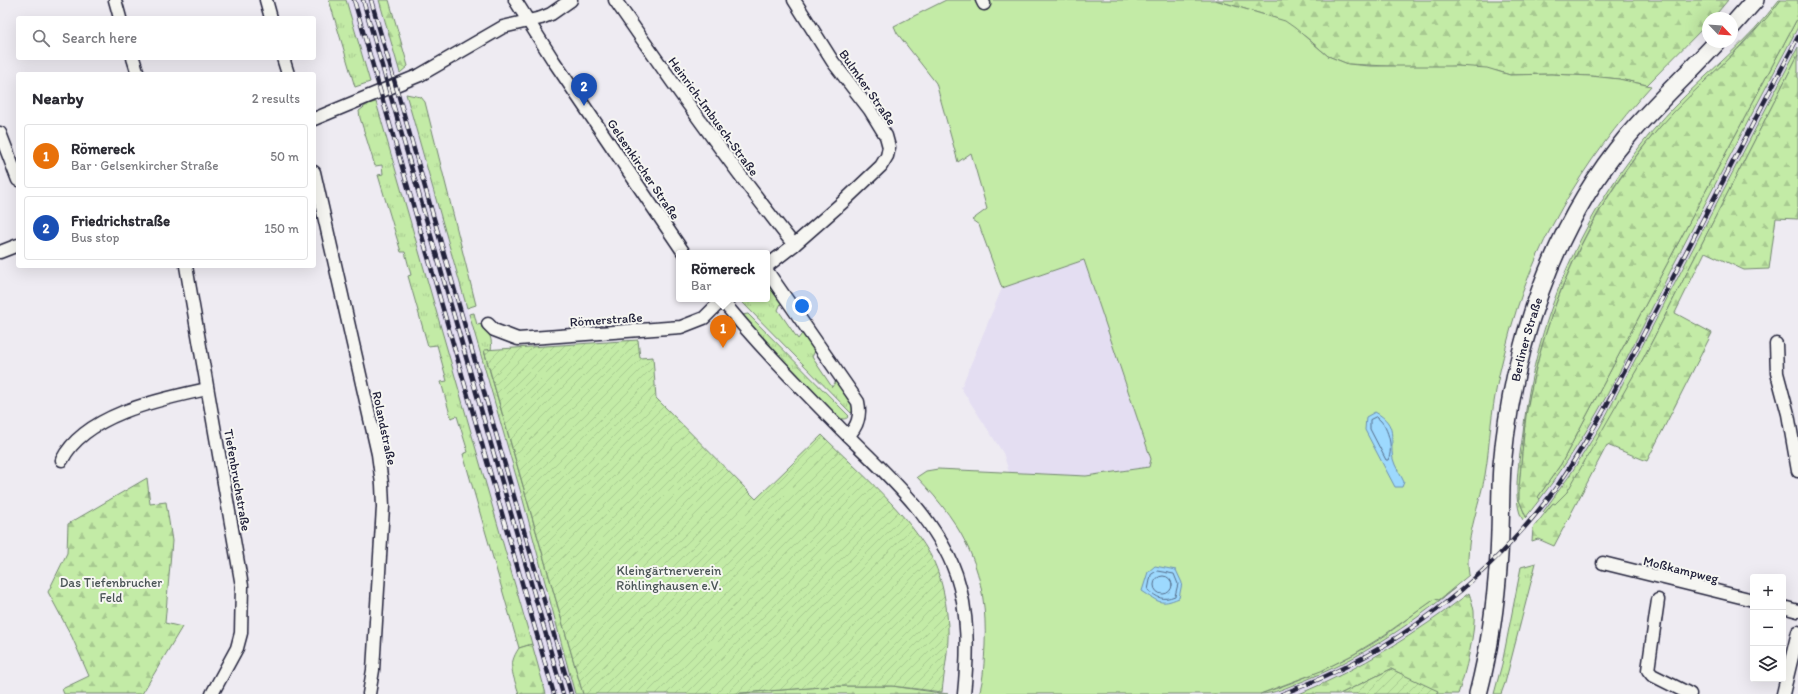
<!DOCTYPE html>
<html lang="en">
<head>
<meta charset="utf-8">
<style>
  body { margin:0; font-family:Itim,sans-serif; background:#f7f7f7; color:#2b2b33 }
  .controls { position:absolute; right:12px; bottom:12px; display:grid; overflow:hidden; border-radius:4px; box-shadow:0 4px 16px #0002 }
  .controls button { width:36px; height:36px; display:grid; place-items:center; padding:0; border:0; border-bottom:1px solid #e1e1e2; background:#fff; color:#2b2b33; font:20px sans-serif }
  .compass { position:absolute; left:1702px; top:12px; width:36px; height:36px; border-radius:50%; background:#fff; box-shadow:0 4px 16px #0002; rotate:115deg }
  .you { position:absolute; left:802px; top:306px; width:14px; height:14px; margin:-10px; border:3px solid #fff; border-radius:50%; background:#1a73e8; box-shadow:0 0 0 6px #1a73e833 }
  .badge { display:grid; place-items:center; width:26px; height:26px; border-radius:50%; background:#0f766e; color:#fff; font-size:13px; font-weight:700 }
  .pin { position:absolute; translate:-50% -33px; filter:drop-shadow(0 1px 2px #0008) }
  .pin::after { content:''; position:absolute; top:21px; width:14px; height:12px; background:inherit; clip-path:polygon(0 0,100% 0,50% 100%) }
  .popup { position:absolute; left:676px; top:250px; width:94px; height:52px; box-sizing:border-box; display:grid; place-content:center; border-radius:4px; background:#fff; filter:drop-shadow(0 1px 3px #0005); font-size:13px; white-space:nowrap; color:#7c7c81 }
  .popup b { font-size:15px; color:#2b2b33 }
  .popup::after { content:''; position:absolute; left:50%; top:100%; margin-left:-8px; border:8px solid transparent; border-top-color:#fff }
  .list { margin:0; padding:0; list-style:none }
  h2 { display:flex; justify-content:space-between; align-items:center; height:52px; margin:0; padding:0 16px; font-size:17px }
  h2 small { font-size:13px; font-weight:400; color:#7c7c81 }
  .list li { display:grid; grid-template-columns:26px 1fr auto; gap:12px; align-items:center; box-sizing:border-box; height:64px; margin:0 8px 8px; padding:0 8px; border:1px solid #e1e1e2; border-radius:4px }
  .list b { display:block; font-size:15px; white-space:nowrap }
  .list p { margin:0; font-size:13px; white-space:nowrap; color:#7c7c81 }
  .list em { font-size:13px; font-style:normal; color:#7c7c81 }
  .icon { flex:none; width:22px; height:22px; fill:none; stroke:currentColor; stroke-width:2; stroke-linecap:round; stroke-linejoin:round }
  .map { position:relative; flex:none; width:1798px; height:694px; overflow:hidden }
  .search { position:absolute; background:#fff; box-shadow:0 4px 16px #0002; left:16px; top:16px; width:300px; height:44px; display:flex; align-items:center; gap:10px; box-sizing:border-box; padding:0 14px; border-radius:4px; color:#7c7c81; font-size:15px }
  .panel { position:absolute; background:#fff; box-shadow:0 4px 16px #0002; left:16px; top:72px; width:300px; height:196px; border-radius:4px }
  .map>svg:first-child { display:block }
  .built { fill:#e4def2 }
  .grass { fill:url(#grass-tufts); stroke:#728670 }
  .forest { fill:url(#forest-firs); stroke:#728670 }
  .park { fill:#c3eba6; stroke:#728670 }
  .garden { fill:url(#garden-furrows); stroke:#728670 }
  .water { fill:#9dd9fe; stroke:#6c90b0 }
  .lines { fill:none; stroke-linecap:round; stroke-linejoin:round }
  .shore { stroke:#536b89; stroke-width:1 }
  .street-casing { stroke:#22223b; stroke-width:15 }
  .secondary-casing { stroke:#22223b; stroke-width:20 }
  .street { stroke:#f6f6f2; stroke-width:12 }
  .secondary { stroke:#f6f6f2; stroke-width:17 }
  .rail-casing { stroke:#22223b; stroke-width:4.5 }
  .rail { stroke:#f6f6f2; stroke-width:3; stroke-dasharray:9; stroke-linecap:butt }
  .labels { text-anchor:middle; stroke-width:4; stroke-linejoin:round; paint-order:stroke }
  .street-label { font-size:13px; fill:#22223b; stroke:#f6f6f2 }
  .park-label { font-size:13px; fill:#4a5456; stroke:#f6f6f2 }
</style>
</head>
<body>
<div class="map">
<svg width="1798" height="694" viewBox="0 0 1798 694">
  <defs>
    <pattern id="grass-tufts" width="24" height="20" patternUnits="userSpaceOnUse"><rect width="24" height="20" fill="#c3eba6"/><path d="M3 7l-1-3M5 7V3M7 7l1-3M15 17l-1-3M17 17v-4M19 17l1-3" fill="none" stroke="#a7c990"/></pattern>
    <pattern id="forest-firs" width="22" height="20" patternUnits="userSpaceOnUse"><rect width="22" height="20" fill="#c3eba6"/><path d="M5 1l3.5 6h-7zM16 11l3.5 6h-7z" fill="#a7c990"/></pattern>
    <pattern id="garden-furrows" width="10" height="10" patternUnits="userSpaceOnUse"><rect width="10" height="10" fill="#c3eba6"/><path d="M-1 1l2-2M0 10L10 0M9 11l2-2" fill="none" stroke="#a7c990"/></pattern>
  </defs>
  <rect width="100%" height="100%" fill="#eeebf2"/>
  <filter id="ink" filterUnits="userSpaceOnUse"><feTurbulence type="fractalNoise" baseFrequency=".025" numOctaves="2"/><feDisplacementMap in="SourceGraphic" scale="8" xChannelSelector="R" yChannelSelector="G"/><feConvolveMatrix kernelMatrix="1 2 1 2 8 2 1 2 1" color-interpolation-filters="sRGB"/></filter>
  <g filter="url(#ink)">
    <g class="built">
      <polygon points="346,0 379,0 400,73 398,74 370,82"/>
      <polygon points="1798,27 1798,47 1630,370 1583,455 1543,512 1535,505 1574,452 1619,372"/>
      <polygon points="404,94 409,104 476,342 523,500 575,694 546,694 376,102"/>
      <polygon points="1084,260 1151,459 1149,467 1086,476 1009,472 1003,453 961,388 1002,288"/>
      <polygon points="1448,594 1456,603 1395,646 1364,664 1299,694 1269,694 1308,679 1383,641"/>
    </g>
    <g class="grass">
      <polygon points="329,0 346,0 370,82 355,87"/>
      <path d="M1779 0H1781L1768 17C1753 31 1740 47 1726 61 1696 91 1665 119 1639 152 1579 229 1542 322 1526 416 1523 440 1521 465 1519 489V500L1526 517 1523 520C1511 502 1520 455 1523 433 1536 312 1589 197 1673 108 1708 72 1749 40 1779 0Z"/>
      <path d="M1798 17V27C1757 104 1716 182 1676 260 1635 341 1596 427 1540 499L1538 497 1561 464Z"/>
      <polygon points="1798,47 1798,55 1644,357 1579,474 1567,492 1555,504 1552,504 1545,513 1543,512 1570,475 1600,427"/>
      <polygon points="406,94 421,97 425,102 476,305 467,308"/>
      <polygon points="376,102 532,644 519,648 463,454 468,452 457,416 451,418 441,382 447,381 437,345 428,346 408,276 411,275 405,252 401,252 378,175 383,174 382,165 375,166 360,118 359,111 368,104"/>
      <path d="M767 279 783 299 778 310 798 339 805 330 817 347 812 357 832 387 838 378C845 388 861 402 851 413L742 302 741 299H767Z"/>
      <path d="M474 313 477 325 482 324C489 331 493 340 491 350L484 351 583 694H575L523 500 469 314Z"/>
      <path d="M748 314 849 416C846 420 843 419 839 418L762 338 742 315Z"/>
      <polygon points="1536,563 1505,683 1501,694 1494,694 1502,664 1521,567"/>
      <path d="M1455 588C1408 627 1357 660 1301 682 1287 687 1274 694 1260 694 1302 680 1342 663 1380 639 1398 626 1416 612 1435 599L1439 600Z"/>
    </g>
    <g class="forest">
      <polygon points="379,0 389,0 408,66 400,73"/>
      <polygon points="1215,0 1728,0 1713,18 1708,18 1708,23 1647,85 1619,79 1591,76 1551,74 1510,75 1497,71 1457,66 1425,68 1348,64 1328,56 1306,37 1275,18"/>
      <path d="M1781 0H1798V17L1561 464 1538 497 1540 499 1526 517 1519 500V489C1521 465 1523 440 1526 416 1544 310 1589 208 1660 127 1699 83 1746 47 1781 0Z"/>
      <polygon points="1798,55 1798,219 1776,218 1769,269 1744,270 1705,252 1675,313 1712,333 1647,461 1607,445 1554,546 1538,539 1532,541 1533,528 1553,503 1555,504 1567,492 1644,357"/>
      <polygon points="147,478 150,504 166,502 172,541 165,623 182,627 142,694 64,694 62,689 89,676 72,637 48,592 67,553 68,524"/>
      <path d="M1469 593C1471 599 1473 605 1474 611 1476 632 1465 674 1458 694H1437L1438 692 1391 669 1340 694H1299C1362 668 1416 634 1469 593Z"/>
      <path d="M532 644 546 694H519C513 674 507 666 519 648Z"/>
      <polygon points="836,686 892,686 948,694 727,694"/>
    </g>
    <path class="park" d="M946 0H1215L1285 21 1295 28 1328 56 1348 64 1370 66H1457L1487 68 1510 75 1551 74 1591 76 1619 79 1651 86C1583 161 1530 248 1506 347 1499 372 1494 398 1491 424 1489 441 1488 458 1485 475 1479 508 1464 540 1469 575L1439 600 1435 599 1380 638 1354 654 1321 671 1260 694H979C984 678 984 662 985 645 988 573 966 528 917 477L926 471 938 469 1086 476 1149 467 1151 459 1084 260 1002 288 979 225 972 220 987 209 971 153 958 162 936 83 897 33 894 26Z"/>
    <g class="garden">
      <path d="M638 340 640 358 653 357 656 398 756 499 822 435C858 471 912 516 934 562 943 582 947 606 948 627 949 649 944 672 942 692L892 686H836L727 694H583L484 350Z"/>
      <polygon points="1391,669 1438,691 1437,694 1340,694"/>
    </g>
    <g class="water">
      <path d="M1375 412C1399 425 1389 438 1393 459 1395 467 1401 475 1404 482L1402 487H1395L1365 430 1366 417Z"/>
      <path d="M1155 566 1176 570 1182 583 1179 598C1160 606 1159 602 1142 591L1148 572Z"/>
    </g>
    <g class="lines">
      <g class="shore">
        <path d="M1376 417C1388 423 1394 449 1388 460H1386L1370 429V420Z"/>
        <path d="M1157 571 1174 574 1178 584 1175 596C1162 601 1158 598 1148 590L1151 575Z"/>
        <circle cx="1163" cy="585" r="9"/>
      </g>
      <defs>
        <g id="street">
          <polyline points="115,0 120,18"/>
          <polyline points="266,0 271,18"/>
          <polyline points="515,0 553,60 684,253"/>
          <path d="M615 0C673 84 731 166 794 245"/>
          <polyline points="982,0 984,4"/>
          <polyline points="133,58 138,74"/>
          <polyline points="283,58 288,74"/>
          <polyline points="314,119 420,75 503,27 541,18 551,14 571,0"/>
          <polyline points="0,133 18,180"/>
          <polyline points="314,172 378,454 382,484 383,507 373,670 369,694"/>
          <polyline points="0,252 18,245"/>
          <polyline points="186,266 242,586 241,633 237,648 212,694"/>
          <polyline points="767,266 794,245 843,202 881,166 887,156 889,147 886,136 870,110 833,62 794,0"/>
          <path d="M767 271 858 402C861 416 858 426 848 436"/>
          <path d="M721 299C758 345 799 386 840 428 883 471 935 515 956 574 969 613 968 654 964 694"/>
          <polyline points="488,324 494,330 518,339 681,327 704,318 723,299"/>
          <polyline points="1776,344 1777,373 1788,414 1798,471"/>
          <path d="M62 460C85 414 161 399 207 389"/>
          <polyline points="1603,563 1753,600"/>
          <polyline points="1658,600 1648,670 1652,675 1690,694"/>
          <polyline points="1783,607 1798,611"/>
          <polyline points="1783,694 1798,632"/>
        </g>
        <g id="secondary">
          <polyline points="1732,26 1755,0"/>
          <path id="s1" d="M1478 694C1490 648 1496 602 1499 555 1501 525 1500 495 1502 465 1513 347 1551 228 1628 136 1656 103 1688 74 1717 42"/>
        </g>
      </defs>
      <use href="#street" class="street-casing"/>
      <use href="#secondary" class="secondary-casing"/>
      <use href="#street" class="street"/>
      <use href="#secondary" class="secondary"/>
      <defs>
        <g id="rail">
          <polyline points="354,0 554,694"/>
          <polyline points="363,0 563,694"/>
          <polyline points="371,0 571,694"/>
          <path d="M1282 694C1393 654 1489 581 1558 485 1575 461 1590 434 1605 408L1798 37"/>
        </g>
      </defs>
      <use href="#rail" class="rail-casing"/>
      <use href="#rail" class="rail"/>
    </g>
  </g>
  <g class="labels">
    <g class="street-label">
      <text transform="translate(868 87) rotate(55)" y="5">Bulmker Straße</text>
      <text transform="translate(714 116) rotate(54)" y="5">Heinrich-Imbusch-Straße</text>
      <text transform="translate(644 169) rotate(56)" y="5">Gelsenkircher Straße</text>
      <text transform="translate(606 319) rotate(-4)" y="5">Römerstraße</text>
      <text dy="5" stroke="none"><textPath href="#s1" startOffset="359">Berliner Straße</textPath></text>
      <text transform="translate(385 428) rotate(78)" y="5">Rolandstraße</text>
      <text transform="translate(238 480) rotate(80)" y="5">Tiefenbruchstraße</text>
      <text transform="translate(1681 569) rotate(14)" y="5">Moßkampweg</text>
    </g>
    <g class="park-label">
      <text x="669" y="575">Kleingärtnerverein<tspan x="669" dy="15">Röhlinghausen e.V.</tspan></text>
      <text x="111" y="587">Das Tiefenbrucher<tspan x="111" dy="15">Feld</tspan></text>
    </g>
  </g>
</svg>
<div class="controls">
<button>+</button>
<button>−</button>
<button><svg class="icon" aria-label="layers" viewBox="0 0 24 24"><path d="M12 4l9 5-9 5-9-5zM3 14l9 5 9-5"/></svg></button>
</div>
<svg class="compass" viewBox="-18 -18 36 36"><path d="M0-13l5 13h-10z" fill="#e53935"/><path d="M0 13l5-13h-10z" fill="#7c7c81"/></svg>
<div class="you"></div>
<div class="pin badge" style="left:723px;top:348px;background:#e8710a">1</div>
<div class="popup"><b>Römereck</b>Bar</div>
<div class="pin badge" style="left:584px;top:106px;background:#1a4fb4">2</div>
<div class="search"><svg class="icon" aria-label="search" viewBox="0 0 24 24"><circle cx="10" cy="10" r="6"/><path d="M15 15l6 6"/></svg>Search here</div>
<section class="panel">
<h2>Nearby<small>2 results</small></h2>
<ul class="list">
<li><span class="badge" style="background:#e8710a">1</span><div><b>Römereck</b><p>Bar · Gelsenkircher Straße</p></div><em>50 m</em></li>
<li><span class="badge" style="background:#1a4fb4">2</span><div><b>Friedrichstraße</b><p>Bus stop</p></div><em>150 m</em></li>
</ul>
</section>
</div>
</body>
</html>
